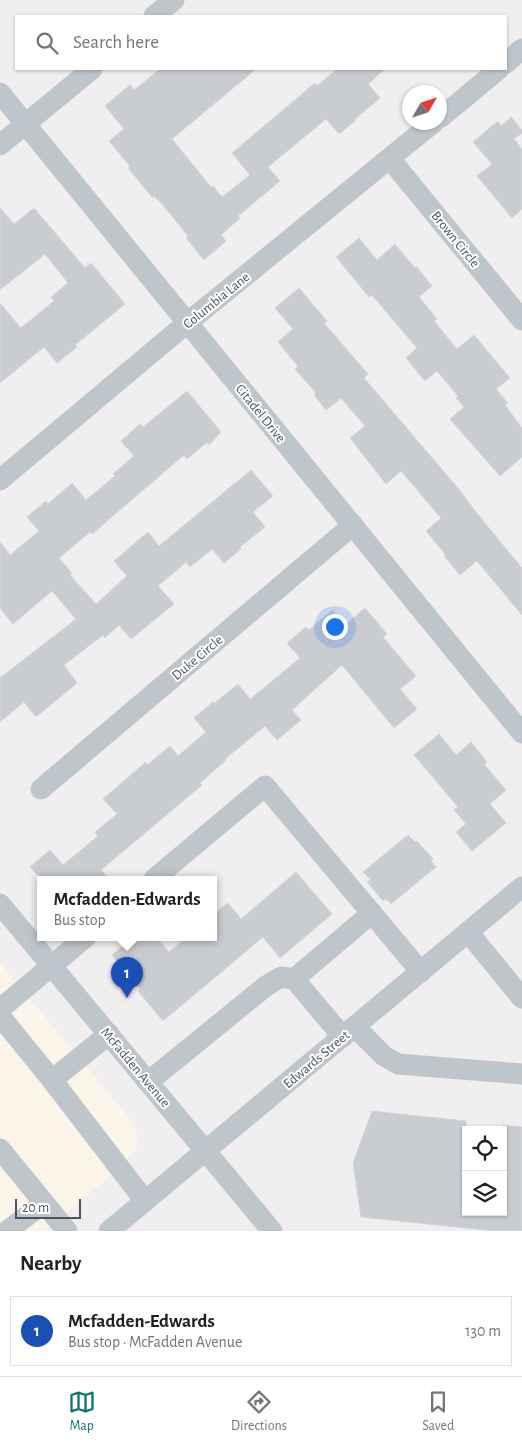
<!DOCTYPE html>
<html lang="en">
<head>
<meta charset="utf-8">
<style>
  body { margin:0; font-family:"Alegreya Sans",sans-serif; background:#f2f2f2; color:#202124 }
  .controls { position:absolute; right:15px; bottom:15px; display:grid; overflow:hidden; border-radius:0px; box-shadow:0 1px 4px #0004 }
  .controls button { width:45px; height:45px; display:grid; place-items:center; padding:0; border:0; border-bottom:1px solid #e0e0e0; background:#fff; color:#202124; font:25px sans-serif }
  .compass { position:absolute; left:402px; top:85px; width:45px; height:45px; border-radius:50%; background:#fff; box-shadow:0 1px 4px #0004; rotate:51deg }
  .scale { position:absolute; left:15px; bottom:12px; width:66px; box-sizing:border-box; padding-left:5px; border:2px solid #48535a; border-top:0; font-size:14px; line-height:18px; white-space:nowrap; color:#48535a; -webkit-text-stroke:4px #fff; paint-order:stroke }
  .you { position:absolute; left:334px; top:626px; width:18px; height:18px; margin:-12px; border:4px solid #fff; border-radius:50%; background:#1a73e8; box-shadow:0 0 0 8px #1a73e833 }
  .badge { display:grid; place-items:center; width:32px; height:32px; border-radius:50%; background:#0f766e; color:#fff; font-size:16px; font-weight:700 }
  .pin { position:absolute; translate:-50% -41px; filter:drop-shadow(0 1px 2px #0008) }
  .pin::after { content:''; position:absolute; top:26px; width:18px; height:15px; background:inherit; clip-path:polygon(0 0,100% 0,50% 100%) }
  .popup { position:absolute; left:37px; top:876px; width:180px; height:65px; box-sizing:border-box; display:grid; place-content:center; border-radius:0px; background:#fff; filter:drop-shadow(0 1px 4px #0005); font-size:16px; white-space:nowrap; color:#757577 }
  .popup b { font-size:19px; color:#202124 }
  .popup::after { content:''; position:absolute; left:50%; top:100%; margin-left:-10px; border:10px solid transparent; border-top-color:#fff }
  .list { margin:0; padding:0; list-style:none }
  h2 { display:flex; justify-content:space-between; align-items:center; height:65px; margin:0; padding:0 20px; font-size:21px }
  h2 small { font-size:16px; font-weight:400; color:#757577 }
  .list li { display:grid; grid-template-columns:32px 1fr auto; gap:15px; align-items:center; box-sizing:border-box; height:70px; margin:0 10px 10px; padding:0 10px; border:1px solid #e0e0e0; border-radius:0px }
  .list b { display:block; font-size:19px; white-space:nowrap }
  .list p { margin:0; font-size:16px; white-space:nowrap; color:#757577 }
  .list em { font-size:16px; font-style:normal; color:#757577 }
  .icon { flex:none; width:28px; height:28px; fill:none; stroke:currentColor; stroke-width:2; stroke-linecap:round; stroke-linejoin:round }
  .map { position:relative; flex:none; width:522px; height:1231px; overflow:hidden }
  .search { position:absolute; background:#fff; box-shadow:0 1px 4px #0004; left:15px; right:15px; top:15px; height:55px; display:flex; align-items:center; gap:12px; box-sizing:border-box; padding:0 18px; border-radius:0px; color:#757577; font-size:19px }
  .sheet { height:145px; background:#fff }
  nav { display:flex; justify-content:space-around; align-items:center; box-sizing:border-box; height:70px; border-top:1px solid #e0e0e0; background:#fff; font-size:14px; color:#757577 }
  nav a { display:grid; justify-items:center; gap:2px }
  nav .on { color:#0f766e }
  .map>svg:first-child { display:block }
  .commercial { fill:#fbf5e9 }
  .building { fill:#c9ccd1; stroke:#d3d5da }
  .lines { fill:none; stroke-linecap:round; stroke-linejoin:round }
  .minor { stroke:#bec6cc; stroke-width:21 }
  .labels { text-anchor:middle; stroke-width:4; stroke-linejoin:round; paint-order:stroke }
  .street-label { font-size:14px; fill:#48535a; stroke:#fff }
</style>
</head>
<body>
<div class="map">
<svg width="522" height="1231" viewBox="0 0 522 1231">
  <rect width="100%" height="100%" fill="#f1eeef"/>
  <polygon class="commercial" points="0,963 131,1120 139,1139 134,1152 118,1169 46,1231 0,1231"/>
  <g class="building">
    <polygon points="160,69 256,69 172,139 211,187 213,186 222,197 250,175 232,153 315,83 317,86 337,69 385,69 368,84 380,98 355,119 356,120 339,134 326,119 268,167 280,181 238,216 240,218 221,235 226,241 204,260 186,238 188,236 163,205 154,196 152,197 128,168 130,166 109,141 124,129 105,106 130,85 134,90"/>
    <polygon points="511,117 522,130 522,133 514,139 522,149 522,209 512,218 477,176 492,164 473,142 498,121 501,126"/>
    <polygon points="0,208 14,224 34,208 85,268 91,263 125,304 75,345 77,347 57,363 44,347 0,383 0,303 21,328 54,301 51,297 68,283 45,254 0,290"/>
    <polygon points="359,238 377,260 395,244 415,268 417,267 432,286 419,297 437,319 434,321 457,349 474,335 510,378 496,389 508,403 505,405 522,428 522,457 500,476 450,419 464,407 456,398 458,396 437,371 425,381 406,358 417,348 372,295 369,297 336,257"/>
    <polygon points="299,288 327,321 324,323 368,374 364,378 462,493 475,511 522,568 522,615 477,561 460,575 444,556 446,555 426,531 441,518 401,471 386,484 350,438 365,426 341,398 326,410 314,395 316,393 295,369 298,366 278,342 293,329 275,308"/>
    <polygon points="187,391 221,432 209,445 208,443 206,443 187,459 184,455 92,534 90,532 59,558 72,573 70,575 96,604 127,576 114,561 148,532 159,546 251,470 273,496 253,512 265,527 240,547 241,549 224,563 212,549 190,567 186,562 158,586 174,604 131,639 119,625 105,638 103,635 64,665 77,683 36,717 24,702 0,722 0,678 76,619 52,591 13,624 0,608 0,542 10,555 39,531 27,517 46,501 48,504 72,483 86,500 115,476 113,474 134,456 121,441 140,424 143,427"/>
    <polygon points="365,608 387,634 383,637 416,676 400,689 417,709 394,728 342,665 292,710 301,720 277,740 265,726 225,759 226,760 200,783 202,785 101,870 109,879 41,879 30,867 50,850 63,865 98,836 95,832 117,814 103,799 146,762 147,765 170,746 178,756 206,732 194,718 213,702 215,703 238,684 250,699 270,683 300,658 287,643 306,627 309,630 332,610 345,625"/>
    <polygon points="439,734 456,755 471,742 487,762 484,764 506,790 490,804 506,823 472,851 456,832 466,824 454,810 458,807 414,755"/>
    <polygon points="408,835 415,842 417,841 433,859 431,861 436,867 391,904 386,899 383,901 367,882 371,880 363,872"/>
    <polygon points="296,872 332,914 280,958 263,937 163,1021 138,991 140,989 112,955 134,937 156,937 169,952 187,937 213,937 213,915 228,903 241,919"/>
    <polygon points="372,1111 466,1121 466,1212 503,1212 503,1125 522,1127 522,1231 495,1231 361,1217 353,1163"/>
  </g>
  <g class="lines">
    <g class="minor">
      <polyline points="154,16 174,0"/>
      <polyline points="506,63 522,49"/>
      <polyline points="0,93 522,733"/>
      <polyline points="440,118 499,69"/>
      <polyline points="0,145 92,69"/>
      <polyline points="390,159 522,320"/>
      <polyline points="0,480 187,323 434,122"/>
      <polyline points="41,789 353,525"/>
      <polyline points="154,879 265,786 421,972"/>
      <polyline points="0,904 272,1231"/>
      <polyline points="468,932 522,998"/>
      <polyline points="294,979 372,913"/>
      <polyline points="0,1009 86,937"/>
      <polyline points="0,1016 52,1080"/>
      <polyline points="355,1027 384,1056 398,1064 522,1074"/>
      <polyline points="109,1034 52,1080 145,1201"/>
      <polyline points="148,1082 266,986 281,977 294,979 343,1037"/>
      <polyline points="0,1149 67,1231"/>
      <polyline points="7,1231 44,1203"/>
      <polyline points="109,1231 522,887"/>
    </g>
  </g>
  <g class="labels">
    <g class="street-label">
      <text transform="translate(456 239) rotate(51)" y="5">Brown Circle</text>
      <text transform="translate(216 300) rotate(-39)" y="5">Columbia Lane</text>
      <text transform="translate(261 413) rotate(51)" y="5">Citadel Drive</text>
      <text transform="translate(197 657) rotate(-40)" y="5">Duke Circle</text>
      <text transform="translate(316 1059) rotate(-40)" y="5">Edwards Street</text>
      <text transform="translate(136 1067) rotate(50)" y="5">McFadden Avenue</text>
    </g>
  </g>
</svg>
<div class="controls">
<button><svg class="icon" aria-label="locate" viewBox="0 0 24 24"><circle cx="12" cy="12" r="6"/><path d="M12 2v4M12 18v4M2 12h4M18 12h4"/></svg></button>
<button><svg class="icon" aria-label="layers" viewBox="0 0 24 24"><path d="M12 4l9 5-9 5-9-5zM3 14l9 5 9-5"/></svg></button>
</div>
<svg class="compass" viewBox="-18 -18 36 36"><path d="M0-13l5 13h-10z" fill="#e53935"/><path d="M0 13l5-13h-10z" fill="#757577"/></svg>
<div class="scale">20 m</div>
<div class="you"></div>
<div class="pin badge" style="left:127px;top:998px;background:#1a4fb4">1</div>
<div class="popup"><b>Mcfadden-Edwards</b>Bus stop</div>
<div class="search"><svg class="icon" aria-label="search" viewBox="0 0 24 24"><circle cx="10" cy="10" r="6"/><path d="M15 15l6 6"/></svg>Search here</div>
</div>
<section class="sheet">
<h2>Nearby<small></small></h2>
<ul class="list">
<li><span class="badge" style="background:#1a4fb4">1</span><div><b>Mcfadden-Edwards</b><p>Bus stop · McFadden Avenue</p></div><em>130 m</em></li>
</ul>
</section>
<nav>
<a class="on"><svg class="icon" aria-label="map" viewBox="0 0 24 24"><path d="M3 6l6-2 6 2 6-2v14l-6 2-6-2-6 2zM9 4v14M15 6v14"/></svg>Map</a>
<a><svg class="icon" aria-label="directions" viewBox="0 0 24 24"><path d="M12 3l9 9-9 9-9-9zM9 14v-3h6M13 9l2 2-2 2"/></svg>Directions</a>
<a><svg class="icon" aria-label="saved" viewBox="0 0 24 24"><path d="M7 4h10v16l-5-4-5 4z"/></svg>Saved</a>
</nav>
</body>
</html>
